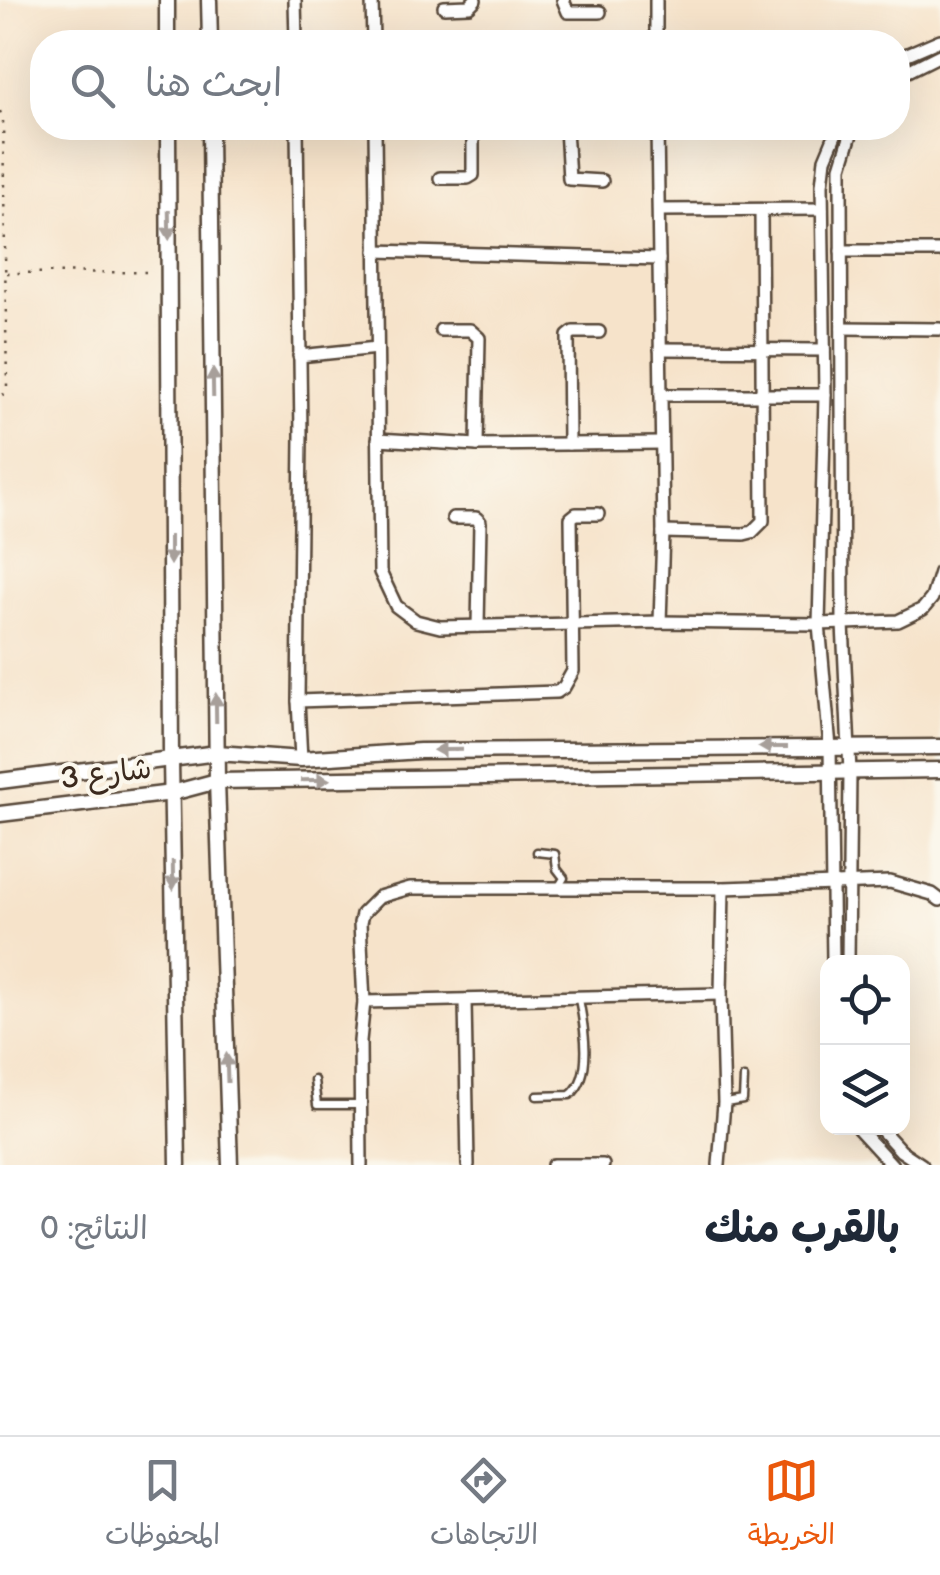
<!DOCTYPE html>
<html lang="ar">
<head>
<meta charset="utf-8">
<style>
  body { margin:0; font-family:"Balsamiq Sans","Playpen Sans Arabic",sans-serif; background:#f6f6f7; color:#1f2937; direction:rtl }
  .controls { position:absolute; right:30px; bottom:30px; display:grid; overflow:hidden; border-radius:20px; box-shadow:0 10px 40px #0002 }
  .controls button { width:90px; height:90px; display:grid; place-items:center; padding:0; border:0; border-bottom:2px solid #e0e1e3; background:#fff; color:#1f2937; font:50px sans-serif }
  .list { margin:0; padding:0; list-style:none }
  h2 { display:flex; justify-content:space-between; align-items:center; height:130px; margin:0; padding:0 40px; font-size:42px }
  h2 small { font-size:32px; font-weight:400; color:#747a83 }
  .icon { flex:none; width:55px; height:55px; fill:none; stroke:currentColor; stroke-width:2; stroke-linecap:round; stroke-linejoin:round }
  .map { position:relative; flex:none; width:940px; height:1165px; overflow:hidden; direction:ltr }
  .search { position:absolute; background:#fff; box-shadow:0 10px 40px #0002; left:30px; right:30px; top:30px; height:110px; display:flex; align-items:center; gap:25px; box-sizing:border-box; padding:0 35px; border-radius:40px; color:#747a83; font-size:38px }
  .sheet { height:270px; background:#fff }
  nav { display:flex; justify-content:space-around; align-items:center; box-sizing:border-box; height:140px; border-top:2px solid #e0e1e3; background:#fff; font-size:28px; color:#747a83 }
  nav a { display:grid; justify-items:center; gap:5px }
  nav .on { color:#ea580c }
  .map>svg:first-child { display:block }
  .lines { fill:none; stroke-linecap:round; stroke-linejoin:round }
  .service-casing { stroke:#574638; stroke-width:11 }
  .minor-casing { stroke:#574638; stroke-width:16 }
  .tertiary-casing { stroke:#574638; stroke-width:19 }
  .path { stroke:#574638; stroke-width:2.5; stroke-dasharray:2.5 8; stroke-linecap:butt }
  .service { stroke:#fff; stroke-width:6 }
  .minor { stroke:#fff; stroke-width:11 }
  .tertiary { stroke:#fff; stroke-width:14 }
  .oneway { fill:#a79f9a }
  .labels { text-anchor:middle; stroke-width:8; stroke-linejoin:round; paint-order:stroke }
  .street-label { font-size:30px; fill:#3b2a1e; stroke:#fbf7ec }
</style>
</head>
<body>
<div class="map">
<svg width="940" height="1165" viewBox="0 0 940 1165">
  <rect width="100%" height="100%" fill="#fbf7ec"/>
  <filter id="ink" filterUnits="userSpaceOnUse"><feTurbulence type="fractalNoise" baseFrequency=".01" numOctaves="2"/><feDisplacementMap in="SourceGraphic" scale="20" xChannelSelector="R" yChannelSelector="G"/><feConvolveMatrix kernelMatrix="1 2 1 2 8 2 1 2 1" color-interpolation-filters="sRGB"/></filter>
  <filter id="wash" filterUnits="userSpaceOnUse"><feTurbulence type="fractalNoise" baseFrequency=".0048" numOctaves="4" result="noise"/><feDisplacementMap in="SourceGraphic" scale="40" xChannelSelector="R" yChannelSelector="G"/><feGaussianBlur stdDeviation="2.25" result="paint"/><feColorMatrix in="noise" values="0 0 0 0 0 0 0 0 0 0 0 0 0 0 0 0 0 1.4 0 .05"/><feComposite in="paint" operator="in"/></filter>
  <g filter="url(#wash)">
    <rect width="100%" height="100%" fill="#f6e3ca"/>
  </g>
  <g filter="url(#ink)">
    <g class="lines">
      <defs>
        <g id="service">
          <polyline points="537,852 555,854 557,869 564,878 559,886"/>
          <polyline points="314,1080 317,1105 359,1105"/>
          <path d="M537 1096 570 1095C594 1077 584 1025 579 999"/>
          <polyline points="726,1103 743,1100 744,1078"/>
        </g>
        <g id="minor">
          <polyline points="295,0 296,42"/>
          <polyline points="372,0 373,42"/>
          <polyline points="563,0 568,12 600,12"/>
          <polyline points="444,7 469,6 475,0"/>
          <polyline points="656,42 656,0"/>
          <polyline points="898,58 940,40"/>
          <polyline points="898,76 940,55"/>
          <polyline points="297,128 301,435 298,701 301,759"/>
          <polyline points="375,128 380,572 396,606 416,621 440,627 660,622 819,624 898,621 923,609 932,598 940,572"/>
          <polyline points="566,128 569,179 602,181"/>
          <polyline points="657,128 663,532 660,622"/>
          <polyline points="440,178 468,178 473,175 473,128"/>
          <polyline points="659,210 822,209"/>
          <polyline points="376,251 659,259"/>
          <polyline points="841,251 940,251"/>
          <polyline points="842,328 940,329"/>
          <polyline points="441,330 470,330 479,338 477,445"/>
          <polyline points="660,349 824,350"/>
          <polyline points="299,356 377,348"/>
          <polyline points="661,395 825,395"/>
          <polyline points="378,439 477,445 661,443"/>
          <polyline points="569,444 568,336 573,332 599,332"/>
          <polyline points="453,518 476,518 480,522 478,626"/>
          <polyline points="663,532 744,534 752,532 763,521 761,211"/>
          <polyline points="298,701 557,692 564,687 573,671 571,518 576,514 598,514"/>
          <polyline points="833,962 830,747 819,624 825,395 822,185 825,159 838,128"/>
          <polyline points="848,962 850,772 843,624 841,187 841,167 853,128"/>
          <polyline points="465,1001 468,1165"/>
          <polyline points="364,1002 721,994"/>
          <polyline points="858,1128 892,1165"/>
          <polyline points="880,1128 901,1151 922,1165"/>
          <polyline points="361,1165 360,1041 364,1002 360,923 362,914 379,897 410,888 723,888 890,882 932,894 940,900"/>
          <polyline points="553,1165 603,1165"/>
          <polyline points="719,1165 724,1103 721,994 723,888"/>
        </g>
        <g id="tertiary">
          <polyline points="167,0 167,42"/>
          <polyline points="209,0 210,42"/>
          <polyline points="168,128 171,760 178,1165"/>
          <polyline points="210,128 217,781 230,1165"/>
          <polyline points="0,781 217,753 301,759 420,751 940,747"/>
          <polyline points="0,814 172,793 217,781 940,770"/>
        </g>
      </defs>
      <use href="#service" class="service-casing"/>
      <use href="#minor" class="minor-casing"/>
      <use href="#tertiary" class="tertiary-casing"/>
      <g class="path">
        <polyline points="0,111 3,121 7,387 0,402"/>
        <polyline points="7,273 154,272"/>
      </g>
      <use href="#service" class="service"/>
      <use href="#minor" class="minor"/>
      <use href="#tertiary" class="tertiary"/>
    </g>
    <defs><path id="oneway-solid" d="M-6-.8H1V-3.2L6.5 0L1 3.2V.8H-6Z" transform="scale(2.5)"/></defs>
    <g class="oneway">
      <use href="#oneway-solid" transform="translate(169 225) rotate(89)"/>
      <use href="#oneway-solid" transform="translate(213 383) rotate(-91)"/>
      <use href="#oneway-solid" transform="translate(170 550) rotate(90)"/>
      <use href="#oneway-solid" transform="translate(216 708) rotate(-91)"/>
      <use href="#oneway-solid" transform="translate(773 747) rotate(180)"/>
      <use href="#oneway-solid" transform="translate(448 750) rotate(179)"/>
      <use href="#oneway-solid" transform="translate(315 780) rotate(-1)"/>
      <use href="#oneway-solid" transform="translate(173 875) rotate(89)"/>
      <use href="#oneway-solid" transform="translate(227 1068) rotate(-92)"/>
    </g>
  </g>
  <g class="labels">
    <g class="street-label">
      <text transform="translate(106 773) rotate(-7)" y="10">شارع 3</text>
    </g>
  </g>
</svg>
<div class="controls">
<button><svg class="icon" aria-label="locate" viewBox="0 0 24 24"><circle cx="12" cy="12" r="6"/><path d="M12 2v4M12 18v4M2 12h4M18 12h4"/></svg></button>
<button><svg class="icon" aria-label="layers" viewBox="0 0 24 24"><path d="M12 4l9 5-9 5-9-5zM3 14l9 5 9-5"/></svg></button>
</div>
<div class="search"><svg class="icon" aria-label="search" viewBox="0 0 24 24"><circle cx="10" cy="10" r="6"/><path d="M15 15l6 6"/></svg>ابحث هنا</div>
</div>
<section class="sheet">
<h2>بالقرب منك<small>النتائج: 0</small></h2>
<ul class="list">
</ul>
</section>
<nav>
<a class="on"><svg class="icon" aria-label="map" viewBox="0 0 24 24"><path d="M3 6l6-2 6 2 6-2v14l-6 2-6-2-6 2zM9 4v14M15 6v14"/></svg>الخريطة</a>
<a><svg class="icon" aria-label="directions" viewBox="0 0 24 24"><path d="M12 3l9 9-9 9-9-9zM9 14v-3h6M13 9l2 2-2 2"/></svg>الاتجاهات</a>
<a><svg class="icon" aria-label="saved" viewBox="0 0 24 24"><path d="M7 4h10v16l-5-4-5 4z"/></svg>المحفوظات</a>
</nav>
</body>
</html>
